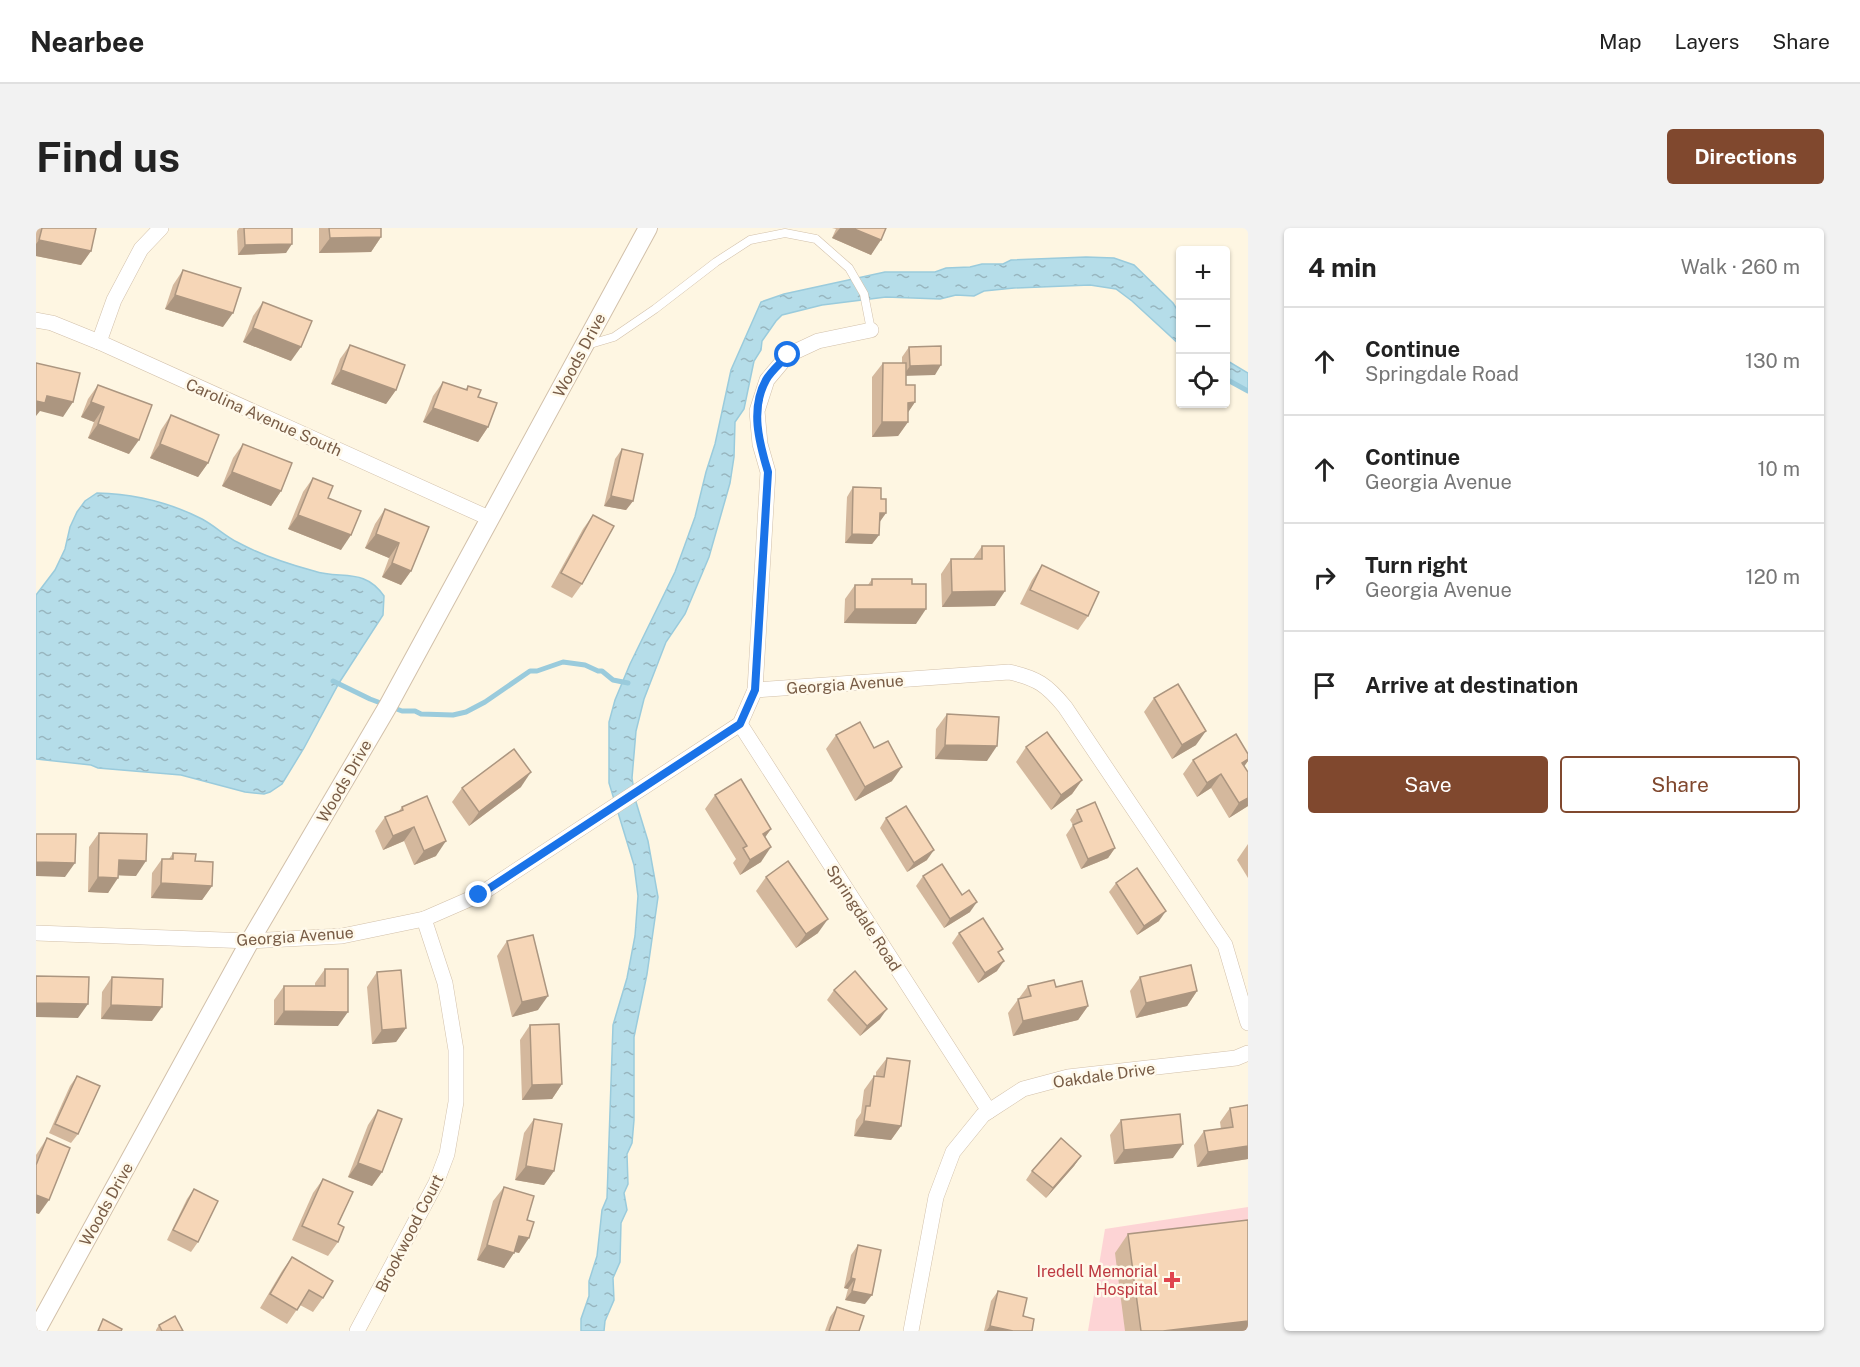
<!DOCTYPE html>
<html lang="en">
<head>
<meta charset="utf-8">
<style>
  body { margin:0; font-family:"Public Sans",sans-serif; background:#f2f2f2; color:#222 }
  .controls { position:absolute; right:18px; top:18px; display:grid; overflow:hidden; border-radius:6px; box-shadow:0 2px 4px #0004 }
  .controls button { width:54px; height:54px; display:grid; place-items:center; padding:0; border:0; border-bottom:2px solid #e0e0e0; background:#fff; color:#222; font:30px sans-serif }
  .stop { position:absolute; width:18px; height:18px; margin:-14px; border:4px solid #1a73e8; border-radius:50%; background:#fff }
  .stop.end { background:#1a73e8; border-color:#fff; box-shadow:0 2px 6px #0008 }
  .list { margin:0; padding:0; list-style:none }
  h2 { display:flex; justify-content:space-between; align-items:center; height:78px; margin:0; padding:0 24px; font-size:26px }
  h2 small { font-size:20px; font-weight:400; color:#767676 }
  .list li { display:grid; grid-template-columns:39px 1fr auto; gap:18px; align-items:center; box-sizing:border-box; height:108px; padding:0 24px; border-top:2px solid #e0e0e0 }
  .list b { display:block; font-size:22px; white-space:nowrap }
  .list p { margin:0; font-size:20px; white-space:nowrap; color:#767676 }
  .list em { font-size:20px; font-style:normal; color:#767676 }
  .actions { display:flex; gap:12px; padding:18px 24px }
  .actions a { flex:1; padding:14px 0; border:2px solid #80482e; border-radius:6px; text-align:center; font-size:21px; color:#80482e }
  .actions .main { background:#80482e; color:#fff }
  .icon { flex:none; width:33px; height:33px; fill:none; stroke:currentColor; stroke-width:2; stroke-linecap:round; stroke-linejoin:round }
  .map { position:relative; flex:none; width:1212px; height:1103px; overflow:hidden; border-radius:6px }
  header { display:flex; align-items:center; gap:36px; box-sizing:border-box; height:84px; padding:0 30px; background:#fff; border-bottom:2px solid #e0e0e0 }
  header strong { font-size:28px }
  nav { display:flex; gap:33px; margin-inline-start:auto; font-size:21px }
  .intro { display:flex; align-items:center; justify-content:space-between; box-sizing:border-box; height:144px; padding:0 36px }
  h1 { margin:0; font-size:42px }
  .button { padding:15px 27px; border-radius:6px; background:#80482e; color:#fff; font-size:21px; font-weight:700 }
  main { display:flex; gap:36px; padding:0 36px }
  aside { flex:1; background:#fff; border-radius:6px; box-shadow:0 2px 4px #0004 }
  .map>svg:first-child { display:block }
  .medical { fill:#fdd4d5 }
  .water { fill:url(#water-ripples); stroke:#9acbdc; stroke-width:1.5 }
  .lines { fill:none; stroke-linecap:round; stroke-linejoin:round }
  .stream { stroke:#9acbdc; stroke-width:5 }
  .service-casing { stroke:#d2c0aa; stroke-width:9 }
  .minor-casing { stroke:#d2c0aa; stroke-width:16 }
  .tertiary-casing { stroke:#d2c0aa; stroke-width:20 }
  .service { stroke:#fff; stroke-width:8 }
  .minor { stroke:#fff; stroke-width:15 }
  .tertiary { stroke:#fff; stroke-width:18 }
  .wall { fill:#d4b89d }
  .shaded-wall { fill:#ac9680 }
  .building { fill:#f6d6b7; stroke:#ac9680; stroke-width:1.5 }
  .route { stroke:#1a73e8; stroke-width:8 }
  .health-dot { fill:#e0444e; stroke:#fff9ea; stroke-width:2 }
  .labels { text-anchor:middle; stroke-width:5; stroke-linejoin:round; paint-order:stroke }
  .street-label { font-size:16px; fill:#785c46; stroke:#fff9ea }
  .health-label { font-size:16px; fill:#be3a42; stroke:#fff9ea; text-anchor:end }
</style>
</head>
<body>
<header>
<strong>Nearbee</strong>
<nav><a>Map</a><a>Layers</a><a>Share</a></nav>
</header>
<div class="intro"><h1>Find us</h1><a class="button">Directions</a></div>
<main>
<div class="map">
<svg width="1212" height="1103" viewBox="0 0 1212 1103">
  <defs>
    <pattern id="water-ripples" width="26" height="14" patternUnits="userSpaceOnUse" patternTransform="scale(1.5)"><rect width="26" height="14" fill="#b5dde9"/><path d="M2 4q2-2 4 0t4 0M15 11q2-2 4 0t4 0" fill="none" stroke="#98b6bf"/></pattern>
  </defs>
  <rect width="100%" height="100%" fill="#fef6e2"/>
  <polygon class="medical" points="1212,979 1212,1103 1052,1103 1069,1001"/>
  <g class="water">
    <polygon points="1050,29 1078,30 1098,37 1137,75 1144,86 1144,117 1096,73 1080,61 1054,57 978,60 948,63 938,68 920,67 904,71 850,69 786,77 746,87 740,93 726,113 725,122 718,133 708,181 699,194 698,229 694,255 673,329 649,386 630,414 608,471 600,503 596,550 600,574 612,613 622,669 611,746 598,809 598,892 596,915 591,926 592,956 588,965 591,982 585,995 584,1034 577,1050 578,1072 569,1093 568,1103 545,1103 545,1091 553,1068 553,1053 561,1028 566,982 571,970 577,797 591,750 599,708 602,668 598,637 573,555 573,494 579,472 594,436 639,344 659,289 670,244 679,216 695,142 725,74 748,66 849,44 899,44 910,40 934,39 946,36 967,36 975,32"/>
    <polygon points="1190,132 1212,145 1212,163 1190,151"/>
    <path d="M61 265C98 266 133 274 166 291 179 298 189 308 201 314 225 327 252 336 278 343 305 352 328 339 348 368L347 387 303 455 268 520 246 556 234 564 228 566 209 564 145 547 62 540 55 537 0 531V367L19 342 29 321 34 299 41 284 49 273Z"/>
  </g>
  <g class="lines">
    <g class="stream">
      <polyline points="1190,151 1212,163"/>
      <polyline points="297,453 334,471 366,483 379,483 385,486 417,487 430,484 449,474 494,443 501,443 527,434 549,437 562,443 566,443 577,452 592,455"/>
    </g>
    <defs>
      <polyline id="service" points="551,117 578,109 619,81 680,34 714,12 749,5 780,11 813,40 828,66 835,102"/>
      <g id="minor">
        <polyline points="0,92 16,95 63,114 455,291"/>
        <polyline points="63,114 78,72 105,21 125,0"/>
        <polyline points="719,462 732,244 724,216 721,183 731,152 752,127 782,113 835,102"/>
        <polyline points="704,496 953,883"/>
        <path d="M0 705 214 713 306 708 388 691 443 667 704 496 719 462 973 444C1001 450 1011 457 1029 479L1189 717 1212 795"/>
        <polyline points="321,1103 400,955 411,926 420,874 420,822 409,755 388,691"/>
        <polyline points="875,1103 900,969 917,924 947,887 987,861 1032,849 1200,830 1212,825"/>
      </g>
      <polyline id="tertiary" points="0,1103 214,713 352,478 612,0"/>
    </defs>
    <use href="#service" class="service-casing"/>
    <use href="#minor" class="minor-casing"/>
    <use href="#tertiary" class="tertiary-casing"/>
    <use href="#service" class="service"/>
    <use href="#minor" class="minor"/>
    <use href="#tertiary" class="tertiary"/>
  </g>
  <g class="wall">
    <polygon points="0,0 60,0 55,23 45,37 0,28"/>
    <polygon points="203,0 256,0 250,25 202,27 201,3"/>
    <polygon points="283,0 345,0 345,9 335,24 283,25"/>
    <polygon points="796,0 850,0 835,27 796,10 800,1"/>
    <polygon points="147,42 187,99 129,81 137,57"/>
    <polygon points="227,74 255,133 207,114 217,88"/>
    <polygon points="314,117 360,162 350,176 295,156 304,131"/>
    <polygon points="873,119 899,147 870,147 870,157 879,174 872,184 872,194 862,208 836,209 836,149 847,135 866,135 866,129"/>
    <polygon points="407,154 429,162 432,158 442,169 452,199 442,214 387,194 397,168"/>
    <polygon points="62,157 93,226 52,210 58,194 45,189 52,171"/>
    <polygon points="135,187 172,235 162,249 114,230 125,202"/>
    <polygon points="207,216 245,263 235,278 186,258 197,230"/>
    <polygon points="586,221 597,273 590,282 568,278 579,231"/>
    <polygon points="277,250 292,270 305,322 252,301 267,264"/>
    <polygon points="817,259 845,271 850,285 843,294 843,307 836,316 809,315 811,269"/>
    <polygon points="349,281 375,343 365,357 346,349 353,330 329,320 339,296"/>
    <polygon points="557,287 546,356 536,370 515,359 547,301"/>
    <polygon points="946,318 959,378 906,379 905,346 915,331 937,331"/>
    <polygon points="1006,337 1052,388 1042,402 984,376 996,352"/>
    <polygon points="836,351 876,356 880,396 808,395 809,371 819,357 832,357"/>
    <polygon points="1118,470 1160,517 1136,531 1108,484"/>
    <polygon points="911,486 951,533 899,531 900,501"/>
    <polygon points="800,507 838,520 856,553 819,573 790,521"/>
    <polygon points="990,519 1046,552 1036,566 1015,582 980,534"/>
    <polygon points="1212,526 1212,533 1208,538 1212,578 1193,590 1175,560 1161,569 1147,546 1157,532"/>
    <polygon points="485,559 433,598 416,574 426,560"/>
    <polygon points="679,567 735,601 729,609 725,634 704,647 697,635 700,631 669,581"/>
    <polygon points="366,579 400,628 378,637 368,613 347,622 339,603 349,589 363,583"/>
    <polygon points="1041,582 1079,620 1072,630 1045,641 1030,607 1037,597 1034,592"/>
    <polygon points="850,590 891,632 871,644 844,600"/>
    <polygon points="63,605 100,648 82,647 72,665 52,664 53,619"/>
    <polygon points="1212,616 1212,650 1201,632"/>
    <polygon points="137,625 176,658 166,672 115,670 116,645 126,631 133,631"/>
    <polygon points="887,648 934,684 908,700 880,658"/>
    <polygon points="730,649 782,705 760,720 720,663"/>
    <polygon points="1080,655 1123,693 1101,707 1073,664"/>
    <polygon points="923,705 963,726 961,743 942,755 916,715"/>
    <polygon points="471,713 502,782 476,789 461,728"/>
    <polygon points="289,741 302,798 238,797 238,772 248,758 279,758 279,755"/>
    <polygon points="341,744 370,800 360,814 336,816 331,759"/>
    <polygon points="76,749 116,793 65,791 66,764"/>
    <polygon points="1104,749 1161,763 1151,778 1100,790 1094,763"/>
    <polygon points="992,758 1020,759 1052,778 1042,792 977,808 972,785"/>
    <polygon points="798,762 844,791 824,808 791,772"/>
    <polygon points="494,797 526,856 516,871 486,872 484,812"/>
    <polygon points="851,830 865,898 855,912 818,908 820,892 825,885 828,862 838,848 840,848 840,844"/>
    <polygon points="41,848 42,906 35,915 13,905 34,858"/>
    <polygon points="1194,880 1212,931 1161,939 1158,917 1168,903 1185,901 1184,894"/>
    <polygon points="342,882 346,944 336,958 312,949 332,897"/>
    <polygon points="498,891 518,943 508,957 479,952 488,905"/>
    <polygon points="1085,892 1137,930 1078,936 1074,907"/>
    <polygon points="11,910 3,986 0,985 0,927"/>
    <polygon points="1045,928 1038,938 1010,970 990,952 996,943"/>
    <polygon points="287,951 302,996 302,1014 292,1028 256,1012 277,965"/>
    <polygon points="468,959 491,992 483,1025 478,1024 468,1040 441,1032 457,973"/>
    <polygon points="158,961 162,1014 155,1024 131,1012 151,971"/>
    <polygon points="1092,1006 1212,1103 1089,1103 1079,1025"/>
    <polygon points="822,1017 829,1076 809,1072 812,1061 808,1060 815,1027"/>
    <polygon points="256,1029 287,1070 277,1084 264,1077 251,1096 224,1080 246,1043"/>
    <polygon points="962,1063 987,1088 996,1103 948,1103 955,1073"/>
    <polygon points="801,1079 823,1103 789,1103 794,1089"/>
    <polygon points="123,1097 147,1103 120,1103 120,1102"/>
  </g>
  <g class="shaded-wall">
    <polygon points="804,0 816,0 845,12 835,27 796,10"/>
    <polygon points="345,9 335,24 283,25 294,10"/>
    <polygon points="3,12 55,23 45,37 0,28 0,16"/>
    <polygon points="256,16 250,25 202,27 209,17"/>
    <polygon points="139,67 197,85 187,99 129,81"/>
    <polygon points="217,100 265,119 255,133 207,114"/>
    <polygon points="905,137 899,147 867,148 874,138"/>
    <polygon points="305,142 360,162 350,176 295,156"/>
    <polygon points="11,168 37,174 27,189 4,183 0,188 0,173"/>
    <polygon points="55,174 68,179 58,194 45,189"/>
    <polygon points="879,174 869,189 872,175"/>
    <polygon points="397,180 452,199 442,214 387,194"/>
    <polygon points="846,194 872,194 862,208 836,209"/>
    <polygon points="62,196 103,212 93,226 52,210"/>
    <polygon points="124,216 172,235 162,249 114,230"/>
    <polygon points="196,244 245,263 235,278 186,258"/>
    <polygon points="575,268 597,273 590,282 568,278"/>
    <polygon points="844,285 850,285 843,295"/>
    <polygon points="262,287 315,307 305,322 252,301"/>
    <polygon points="340,306 363,315 353,330 329,320"/>
    <polygon points="816,306 843,307 836,316 809,315"/>
    <polygon points="356,335 375,343 365,357 346,349"/>
    <polygon points="969,363 959,378 906,379 916,364"/>
    <polygon points="819,381 890,381 880,396 808,395"/>
    <polygon points="1170,503 1160,517 1136,531 1146,517"/>
    <polygon points="909,517 961,518 951,533 899,531"/>
    <polygon points="1212,531 1212,533 1204,544 1206,535"/>
    <polygon points="866,539 856,553 819,573 829,559"/>
    <polygon points="495,544 485,559 433,598 443,584"/>
    <polygon points="1185,546 1175,560 1161,569 1171,555"/>
    <polygon points="1046,552 1036,566 1015,582 1025,567"/>
    <polygon points="1212,570 1212,578 1193,590 1203,575"/>
    <polygon points="378,599 368,613 347,622 357,608"/>
    <polygon points="735,601 725,615 727,606"/>
    <polygon points="410,613 400,628 378,637 388,623"/>
    <polygon points="735,619 725,634 704,647 714,632"/>
    <polygon points="1079,620 1072,630 1045,641 1052,631"/>
    <polygon points="898,622 891,632 871,644 878,635"/>
    <polygon points="83,632 110,633 100,648 73,647"/>
    <polygon points="0,634 39,635 29,649 0,648"/>
    <polygon points="62,649 82,650 72,665 52,664"/>
    <polygon points="125,655 176,658 166,672 115,670"/>
    <polygon points="941,674 934,684 908,700 914,691"/>
    <polygon points="1130,683 1123,693 1101,707 1108,698"/>
    <polygon points="792,691 782,705 760,720 770,706"/>
    <polygon points="968,733 961,743 942,755 949,745"/>
    <polygon points="1161,763 1151,778 1100,790 1110,775"/>
    <polygon points="512,768 502,782 476,789 486,774"/>
    <polygon points="0,775 52,776 42,790 0,789"/>
    <polygon points="75,777 126,779 116,793 65,791"/>
    <polygon points="1052,778 1042,792 977,808 987,793"/>
    <polygon points="851,781 844,791 824,808 831,798"/>
    <polygon points="248,783 312,784 302,798 238,797"/>
    <polygon points="370,800 360,814 336,816 346,802"/>
    <polygon points="526,856 516,871 486,872 496,857"/>
    <polygon points="828,893 865,898 855,912 818,908"/>
    <polygon points="1147,916 1137,930 1078,936 1088,922"/>
    <polygon points="1212,918 1212,931 1161,939 1172,924"/>
    <polygon points="1045,928 1038,938 1010,970 1017,960"/>
    <polygon points="322,935 346,944 336,958 312,949"/>
    <polygon points="490,938 518,943 508,957 479,952"/>
    <polygon points="0,967 13,972 3,986 0,985"/>
    <polygon points="483,1008 493,1010 483,1025 473,1022"/>
    <polygon points="451,1017 478,1025 468,1040 441,1032"/>
    <polygon points="815,1050 819,1051 812,1061 808,1060"/>
    <polygon points="816,1063 836,1067 829,1076 809,1072"/>
    <polygon points="1212,1093 1212,1103 1127,1103"/>
    <polygon points="954,1098 977,1103 950,1103"/>
  </g>
  <g class="building">
    <polygon points="6,0 60,0 55,23 3,12"/>
    <polygon points="208,0 256,0 256,16 209,17"/>
    <polygon points="293,0 345,0 345,9 294,10"/>
    <polygon points="816,0 850,0 845,12"/>
    <polygon points="147,42 205,60 197,85 139,67"/>
    <polygon points="227,74 276,93 265,119 217,100"/>
    <polygon points="314,117 369,137 360,162 305,142"/>
    <polygon points="905,118 905,137 874,138 873,119"/>
    <polygon points="0,135 44,145 37,174 11,168 9,175 0,173"/>
    <polygon points="847,135 870,135 870,157 879,157 879,174 872,175 872,194 846,194"/>
    <polygon points="407,154 431,162 432,158 445,162 442,169 461,175 452,199 397,180"/>
    <polygon points="62,157 116,177 103,212 62,196 68,179 55,174"/>
    <polygon points="135,187 183,207 172,235 124,216"/>
    <polygon points="207,216 256,235 245,263 196,244"/>
    <polygon points="586,221 607,226 597,273 575,268"/>
    <polygon points="277,250 297,258 292,270 325,283 315,307 262,287"/>
    <polygon points="817,259 845,260 845,271 850,271 850,285 844,285 843,307 816,306"/>
    <polygon points="349,281 393,299 375,343 356,335 363,315 340,306"/>
    <polygon points="557,287 578,298 546,356 525,345"/>
    <polygon points="946,318 968,318 969,363 916,364 915,331 946,331"/>
    <polygon points="1006,337 1063,364 1052,388 994,362"/>
    <polygon points="836,351 876,351 876,356 890,356 890,381 819,381 819,357 836,357"/>
    <polygon points="1142,456 1170,503 1146,517 1118,470"/>
    <polygon points="911,486 963,489 961,518 909,517"/>
    <polygon points="824,494 838,520 852,513 866,539 829,559 800,507"/>
    <polygon points="1011,504 1046,552 1025,567 990,519"/>
    <polygon points="1200,506 1212,526 1212,531 1206,535 1212,544 1212,570 1203,575 1185,546 1171,555 1157,532"/>
    <polygon points="478,521 495,544 443,584 426,560"/>
    <polygon points="705,551 735,601 727,606 735,619 714,632 707,620 711,618 679,567"/>
    <polygon points="391,568 410,613 388,623 378,599 357,608 349,589 367,582 366,579"/>
    <polygon points="1059,574 1079,620 1052,631 1037,597 1046,593 1041,582"/>
    <polygon points="870,578 898,622 878,635 850,590"/>
    <polygon points="63,605 111,606 110,633 83,632 82,650 62,649"/>
    <polygon points="0,606 40,606 39,635 0,634"/>
    <polygon points="137,625 160,626 159,633 177,634 176,658 125,655 126,631 137,631"/>
    <polygon points="752,633 792,691 770,706 730,649"/>
    <polygon points="906,636 926,667 933,662 941,674 914,691 887,648"/>
    <polygon points="1101,640 1130,683 1108,698 1080,655"/>
    <polygon points="947,690 967,721 962,724 968,733 949,745 923,705"/>
    <polygon points="497,707 512,768 486,774 471,713"/>
    <polygon points="1155,737 1161,763 1110,775 1104,749"/>
    <polygon points="289,741 312,741 312,784 248,783 248,758 289,758"/>
    <polygon points="365,742 370,800 346,802 341,744"/>
    <polygon points="819,743 851,781 831,798 798,762"/>
    <polygon points="0,748 53,749 52,776 0,775"/>
    <polygon points="76,749 127,751 126,779 75,777"/>
    <polygon points="1018,752 1020,759 1046,753 1052,778 987,793 982,771 995,768 992,758"/>
    <polygon points="523,796 526,856 496,857 494,797"/>
    <polygon points="851,830 874,833 865,898 828,893 830,878 834,878 838,848 848,849"/>
    <polygon points="41,848 64,858 42,906 19,896"/>
    <polygon points="1212,877 1212,918 1172,924 1168,903 1197,899 1194,880"/>
    <polygon points="342,882 366,891 346,944 322,935"/>
    <polygon points="1144,886 1147,916 1088,922 1085,892"/>
    <polygon points="498,891 526,896 518,943 490,938"/>
    <polygon points="11,910 34,920 13,972 0,967 0,937"/>
    <polygon points="1025,910 1045,928 1017,960 996,943"/>
    <polygon points="287,951 317,964 302,996 308,999 302,1014 266,998"/>
    <polygon points="468,959 498,968 491,992 498,994 493,1010 483,1008 478,1025 451,1017"/>
    <polygon points="158,961 182,973 162,1014 137,1002"/>
    <polygon points="1212,992 1212,1093 1127,1103 1105,1103 1092,1006"/>
    <polygon points="822,1017 845,1022 836,1067 816,1063 819,1051 815,1050"/>
    <polygon points="256,1029 297,1053 287,1070 273,1062 261,1082 234,1066"/>
    <polygon points="962,1063 991,1070 987,1088 998,1091 996,1103 977,1103 954,1098"/>
    <polygon points="801,1079 828,1088 823,1103 793,1103"/>
    <polygon points="139,1088 147,1103 126,1103 123,1097"/>
    <polygon points="67,1091 86,1101 85,1103 62,1103"/>
  </g>
  <g class="lines">
    <path class="route" d="M443 667 704 496 719 462 732 244C723 214 714 181 730 152 735 143 745 135 752 127"/>
  </g>
  <path class="health-dot" d="M1133 1043h6v6h6v6h-6v6h-6v-6h-6v-6h6z"/>
  <g class="labels">
    <g class="street-label">
      <text transform="translate(543 127) rotate(-62)" y="6">Woods Drive</text>
      <text transform="translate(228 189) rotate(24)" y="6">Carolina Avenue South</text>
      <text transform="translate(809 456) rotate(-4)" y="6">Georgia Avenue</text>
      <text transform="translate(308 553) rotate(-60)" y="6">Woods Drive</text>
      <text transform="translate(828 690) rotate(57)" y="6">Springdale Road</text>
      <text transform="translate(259 708) rotate(-4)" y="6">Georgia Avenue</text>
      <text transform="translate(1068 847) rotate(-8)" y="6">Oakdale Drive</text>
      <text transform="translate(70 976) rotate(-61)" y="6">Woods Drive</text>
      <text transform="translate(373 1005) rotate(-63)" y="6">Brookwood Court</text>
    </g>
    <g class="health-label">
      <text x="1122" y="1049">Iredell Memorial<tspan x="1122" dy="18">Hospital</tspan></text>
    </g>
  </g>
</svg>
<div class="controls">
<button>+</button>
<button>−</button>
<button><svg class="icon" aria-label="locate" viewBox="0 0 24 24"><circle cx="12" cy="12" r="6"/><path d="M12 2v4M12 18v4M2 12h4M18 12h4"/></svg></button>
</div>
<div class="stop" style="left:752px;top:127px"></div>
<div class="stop end" style="left:443px;top:667px"></div>
</div>
<aside>
<h2>4 min<small>Walk · 260 m</small></h2>
<ul class="list">
<li><svg class="icon" aria-label="ahead" viewBox="0 0 24 24"><path d="M12 20V5M6 11l6-6 6 6"/></svg><div><b>Continue</b><p>Springdale Road</p></div><em>130 m</em></li>
<li><svg class="icon" aria-label="ahead" viewBox="0 0 24 24"><path d="M12 20V5M6 11l6-6 6 6"/></svg><div><b>Continue</b><p>Georgia Avenue</p></div><em>10 m</em></li>
<li><svg class="icon" aria-label="right" viewBox="0 0 24 24"><path d="M7 20v-9h11M14 6l5 5-5 5"/></svg><div><b>Turn right</b><p>Georgia Avenue</p></div><em>120 m</em></li>
<li><svg class="icon" aria-label="arrive" viewBox="0 0 24 24"><path d="M6 21V4h12l-3 4 3 4H6"/></svg><div><b>Arrive at destination</b></div></li>
</ul>
<div class="actions"><a class="main">Save</a><a>Share</a></div>
</aside>
</main>
</body>
</html>
